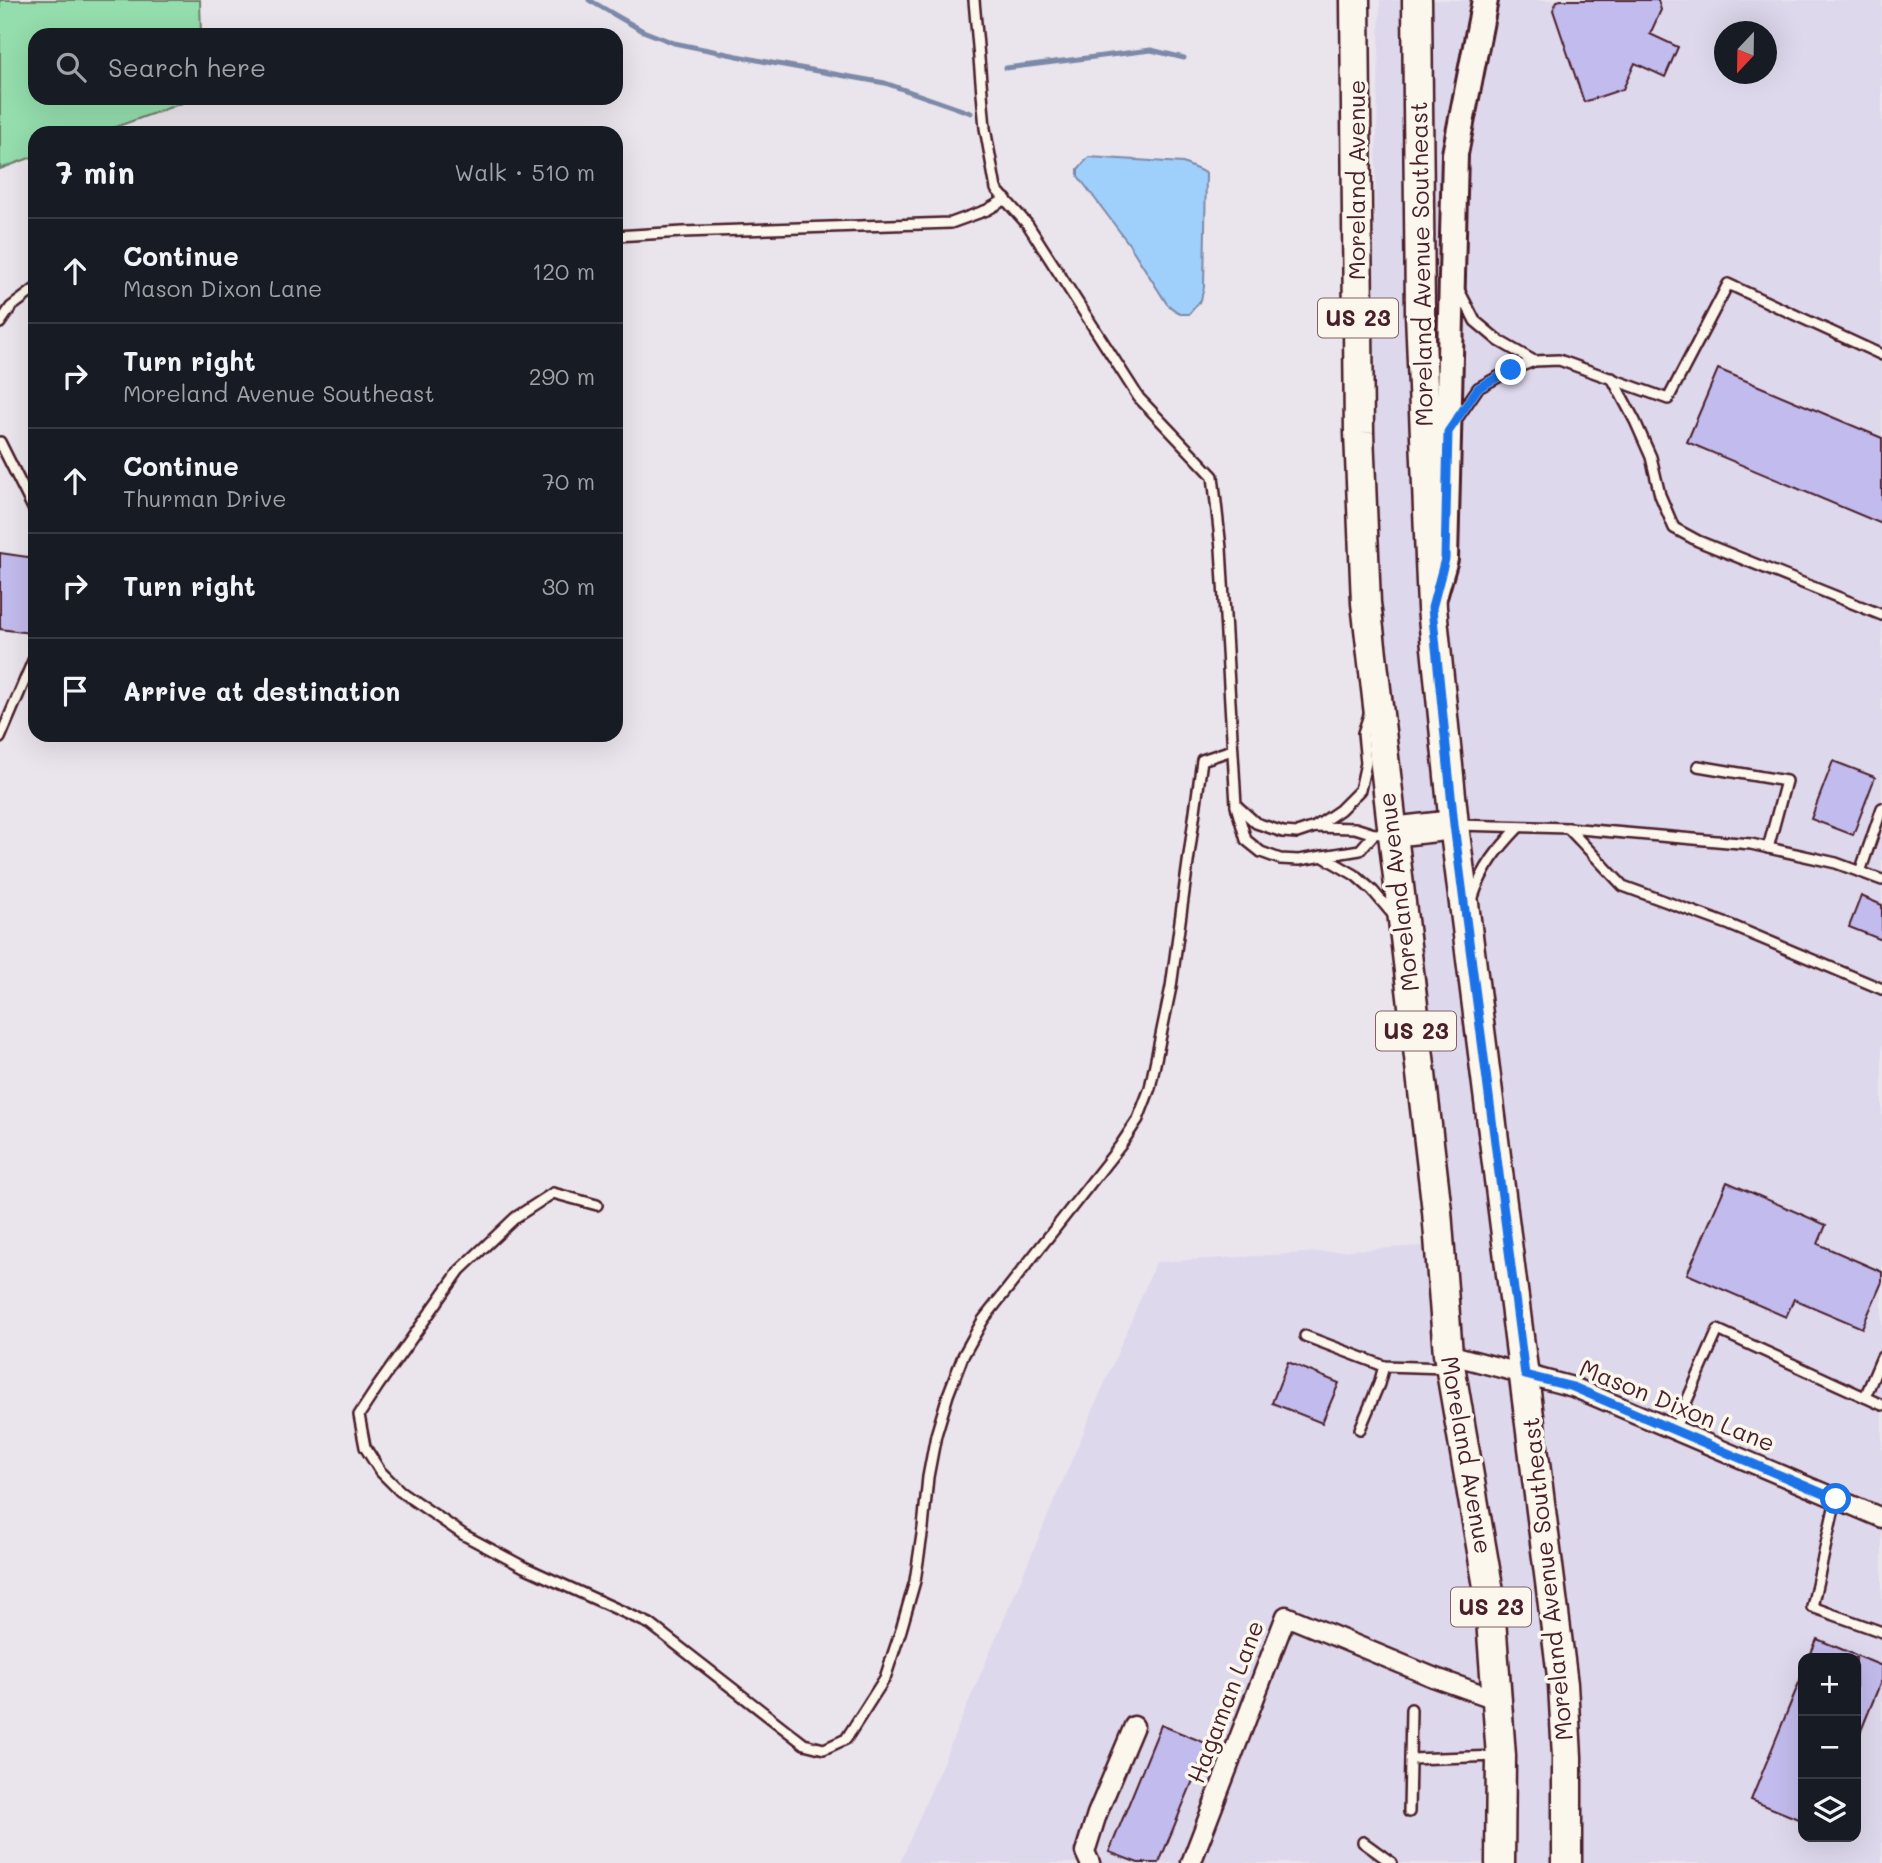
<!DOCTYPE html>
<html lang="en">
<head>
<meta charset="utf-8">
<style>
  body { margin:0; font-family:Mali,sans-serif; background:#242831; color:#f1f3f6 }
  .controls { position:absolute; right:21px; bottom:21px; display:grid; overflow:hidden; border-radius:14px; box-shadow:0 7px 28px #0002 }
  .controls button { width:63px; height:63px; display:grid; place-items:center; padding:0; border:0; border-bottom:2px solid #363941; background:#171b24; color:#f1f3f6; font:35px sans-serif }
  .compass { position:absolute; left:1714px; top:21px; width:63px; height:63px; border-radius:50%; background:#171b24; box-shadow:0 7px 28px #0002; rotate:202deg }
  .stop { position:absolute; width:21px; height:21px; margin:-16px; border:5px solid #1a73e8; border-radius:50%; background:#fff }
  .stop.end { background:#1a73e8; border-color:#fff; box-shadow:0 2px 7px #0008 }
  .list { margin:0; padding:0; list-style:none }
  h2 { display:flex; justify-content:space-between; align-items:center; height:91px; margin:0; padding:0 28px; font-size:30px }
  h2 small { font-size:23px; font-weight:400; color:#9ea1a6 }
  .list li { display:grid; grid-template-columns:46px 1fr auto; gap:21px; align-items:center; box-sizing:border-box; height:105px; padding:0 28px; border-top:2px solid #363941 }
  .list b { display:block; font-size:26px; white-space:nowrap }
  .list p { margin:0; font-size:23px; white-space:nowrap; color:#9ea1a6 }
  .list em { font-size:23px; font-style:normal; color:#9ea1a6 }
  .icon { flex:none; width:38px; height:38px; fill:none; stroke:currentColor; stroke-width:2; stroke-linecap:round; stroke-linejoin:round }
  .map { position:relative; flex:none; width:1882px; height:1863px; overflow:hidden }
  .search { position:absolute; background:#171b24; box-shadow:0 7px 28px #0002; left:28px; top:28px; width:595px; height:77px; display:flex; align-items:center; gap:18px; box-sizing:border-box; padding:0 24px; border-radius:21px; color:#9ea1a6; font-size:26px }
  .panel { position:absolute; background:#171b24; box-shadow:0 7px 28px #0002; left:28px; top:126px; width:595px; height:616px; border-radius:21px }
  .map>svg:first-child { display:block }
  .built { fill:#ded8ec; fill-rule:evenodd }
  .green { fill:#94ddad; stroke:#6f7e6c; stroke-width:2 }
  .water { fill:#9fcffb; stroke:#7d89a8; stroke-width:2 }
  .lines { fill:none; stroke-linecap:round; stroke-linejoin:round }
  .stream { stroke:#7d89a8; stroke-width:5 }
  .building { fill:#c2bbed; stroke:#4a1f2b; stroke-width:2 }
  .lane-casing { stroke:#4a1f2b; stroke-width:14 }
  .street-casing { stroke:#4a1f2b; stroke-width:23 }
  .secondary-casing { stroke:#4a1f2b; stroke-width:30 }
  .primary-casing { stroke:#4a1f2b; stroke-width:33 }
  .lane { stroke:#fbf7ec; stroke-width:9 }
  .street { stroke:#fbf7ec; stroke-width:18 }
  .secondary { stroke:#fbf7ec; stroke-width:24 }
  .primary { stroke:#fbf7ec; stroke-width:28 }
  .route { stroke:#1a73e8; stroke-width:9 }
  .labels { text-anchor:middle; stroke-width:7; stroke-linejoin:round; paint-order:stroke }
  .shield { fill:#fbf7ec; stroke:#7f6065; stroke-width:2 }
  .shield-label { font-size:23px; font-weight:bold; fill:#4a1f2b }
  .street-label { font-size:24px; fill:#4a1f2b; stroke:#fbf7ec }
</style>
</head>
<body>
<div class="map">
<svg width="1882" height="1863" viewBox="0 0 1882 1863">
  <rect width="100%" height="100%" fill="#eae5ec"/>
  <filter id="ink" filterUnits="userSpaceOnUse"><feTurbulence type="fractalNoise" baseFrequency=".0143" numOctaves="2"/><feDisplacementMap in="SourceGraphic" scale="14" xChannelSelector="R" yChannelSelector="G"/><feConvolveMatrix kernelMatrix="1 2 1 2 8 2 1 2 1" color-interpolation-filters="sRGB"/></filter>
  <g filter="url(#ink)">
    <path class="built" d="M1380 0H1882V1863H900L1156 1262 1436 1245 1387 854 1369 464ZM1724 32H1766V74H1724ZM1803 1658H1856V1837H1803Z"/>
    <polygon class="green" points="0,0 200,0 201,35 35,35 35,98 196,98 99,133 35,133 35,156 0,169"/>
    <polygon class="water" points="1089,157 1183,163 1206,173 1204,287 1201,300 1189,314 1180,314 1167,304 1129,244 1078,176 1078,169"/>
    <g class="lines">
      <g class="stream">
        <polyline points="589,0 643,31 674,43 772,63 885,83 971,113"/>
        <polyline points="1006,68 1151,50 1184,58"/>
      </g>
    </g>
    <g class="building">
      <polygon points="1561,0 1658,0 1661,10 1650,34 1678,47 1665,77 1635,63 1623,89 1584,102 1553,10 1557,1"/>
      <polygon points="1718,369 1882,438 1882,524 1687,442"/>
      <polygon points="0,553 35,558 35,599 30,633 0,629"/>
      <polygon points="1833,761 1875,777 1853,835 1811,819"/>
      <polygon points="1861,896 1882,905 1882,940 1849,927"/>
      <polygon points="1727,1182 1826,1225 1818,1244 1882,1272 1882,1282 1862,1328 1794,1299 1786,1317 1687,1274"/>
      <polygon points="1288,1362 1339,1383 1322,1423 1272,1403"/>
      <polygon points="1817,1639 1882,1666 1882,1679 1856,1743 1856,1658 1809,1658"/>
      <polygon points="1803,1673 1803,1821 1751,1800"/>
      <polygon points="1161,1725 1208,1744 1159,1863 1138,1863 1109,1852"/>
    </g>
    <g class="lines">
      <defs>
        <g id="lane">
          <polyline points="974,0 985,128 996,189 1028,225 1139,398 1213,476 1221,548 1236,805 1256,823 1283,832 1297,833 1315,827 1355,828 1374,834 1389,833"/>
          <polyline points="616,236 683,232 951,223 987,210 1006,199"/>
          <polyline points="1459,290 1475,321 1499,341 1534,361"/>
          <polyline points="0,323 11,307 35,289"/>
          <polyline points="1612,378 1635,421 1651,457 1660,495 1674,528 1698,541 1882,615"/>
          <polyline points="1454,423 1478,388 1511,370 1534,361 1559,360 1668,399 1728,284 1882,355"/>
          <polyline points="0,442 35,512"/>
          <polyline points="0,738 35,656"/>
          <polyline points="1698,766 1786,781 1768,848"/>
          <polyline points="1236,806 1246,840 1261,852 1280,859 1299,860 1360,850 1374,834"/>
          <polyline points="1456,825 1568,828 1751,844 1836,863 1882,880"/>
          <polyline points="1315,827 1340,810 1360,790 1366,763 1363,733 1369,715"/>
          <polyline points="1568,828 1623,886 1730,925 1882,989"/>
          <polyline points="1322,856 1355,875 1373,891 1395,917"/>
          <polyline points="1860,872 1882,808"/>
          <path d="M1473 897C1483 867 1498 849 1519 827"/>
          <polyline points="597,1205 553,1193 516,1217 460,1270 378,1386 359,1415 365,1447 380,1471 400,1491 464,1535 524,1567 650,1624 804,1744 824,1749 846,1739 885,1678 901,1630 915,1581 923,1528 928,1477 936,1435 948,1395 963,1356 983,1320 1120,1146 1138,1119 1150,1088 1171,987 1202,760 1232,750"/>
          <polyline points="1305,1336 1384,1366 1446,1368"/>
          <polyline points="1865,1397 1882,1357"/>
          <polyline points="1360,1429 1379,1384 1384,1366"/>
          <polyline points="1674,1430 1718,1330 1882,1405"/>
          <polyline points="1836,1499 1812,1607 1882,1632"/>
          <polyline points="1410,1759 1499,1756"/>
          <polyline points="1409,1812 1411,1709"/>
          <polyline points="1363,1842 1392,1863"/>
        </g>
        <g id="street">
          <polyline points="1448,1354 1573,1387 1882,1518"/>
          <polyline points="1090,1863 1085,1852 1097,1814 1134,1726"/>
          <polyline points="1191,1863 1286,1616 1433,1677 1498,1700"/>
        </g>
        <polyline id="secondary" points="1435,594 1445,559 1455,154 1485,0"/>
        <g id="primary">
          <polyline points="1355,0 1359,433 1366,603 1437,1211 1448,1354 1489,1592 1501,1756 1500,1863"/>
          <polyline points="1417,0 1420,313 1432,608 1454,825 1563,1684 1567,1757 1567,1863"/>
          <polyline points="1392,832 1454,825"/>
        </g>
      </defs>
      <use href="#lane" class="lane-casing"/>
      <use href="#street" class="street-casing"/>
      <use href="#secondary" class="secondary-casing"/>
      <use href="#primary" class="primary-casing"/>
      <use href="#lane" class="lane"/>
      <use href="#street" class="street"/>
      <use href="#secondary" class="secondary"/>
      <use href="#primary" class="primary"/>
    </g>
  </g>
  <g class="lines" filter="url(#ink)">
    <polyline class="route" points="1511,370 1478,388 1448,432 1445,559 1432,608 1454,825 1525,1375 1573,1387 1836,1499"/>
  </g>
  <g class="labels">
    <g class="shield">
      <rect x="1318" y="298.5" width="80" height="39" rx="5"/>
      <rect x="1376" y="1011.5" width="80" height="39" rx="5"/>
      <rect x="1451" y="1587.5" width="80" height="39" rx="5"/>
    </g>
    <g class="shield-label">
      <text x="1358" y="326">US 23</text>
      <text x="1416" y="1039">US 23</text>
      <text x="1491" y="1615">US 23</text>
    </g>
    <g class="street-label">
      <text transform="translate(1357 180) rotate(-90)" y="8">Moreland Avenue</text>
      <text transform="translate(1422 264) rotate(-91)" y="8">Moreland Avenue Southeast</text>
      <text transform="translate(1399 892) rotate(-97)" y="8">Moreland Avenue</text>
      <text transform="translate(1677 1406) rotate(22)" y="8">Mason Dixon Lane</text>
      <text transform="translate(1466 1455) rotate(80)" y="8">Moreland Avenue</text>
      <text transform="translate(1548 1579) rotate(-96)" y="8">Moreland Avenue Southeast</text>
      <text transform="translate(1226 1702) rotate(-69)" y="8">Hagaman Lane</text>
    </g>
  </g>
</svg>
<div class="controls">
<button>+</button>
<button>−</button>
<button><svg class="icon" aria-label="layers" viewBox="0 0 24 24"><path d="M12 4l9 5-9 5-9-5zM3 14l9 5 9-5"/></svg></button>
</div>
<svg class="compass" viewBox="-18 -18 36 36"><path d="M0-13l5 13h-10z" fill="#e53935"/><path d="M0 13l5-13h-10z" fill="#9ea1a6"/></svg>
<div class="stop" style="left:1836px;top:1499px"></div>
<div class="stop end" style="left:1511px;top:370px"></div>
<div class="search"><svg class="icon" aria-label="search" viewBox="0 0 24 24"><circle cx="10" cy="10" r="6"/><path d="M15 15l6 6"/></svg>Search here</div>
<section class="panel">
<h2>7 min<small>Walk · 510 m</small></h2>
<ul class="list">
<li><svg class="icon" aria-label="ahead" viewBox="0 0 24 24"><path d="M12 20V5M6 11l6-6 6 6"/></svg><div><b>Continue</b><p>Mason Dixon Lane</p></div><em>120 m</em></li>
<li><svg class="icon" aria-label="right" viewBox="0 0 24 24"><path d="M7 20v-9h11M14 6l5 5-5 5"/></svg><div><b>Turn right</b><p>Moreland Avenue Southeast</p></div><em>290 m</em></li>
<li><svg class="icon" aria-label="ahead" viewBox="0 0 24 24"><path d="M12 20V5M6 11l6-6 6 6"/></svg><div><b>Continue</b><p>Thurman Drive</p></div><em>70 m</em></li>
<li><svg class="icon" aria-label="right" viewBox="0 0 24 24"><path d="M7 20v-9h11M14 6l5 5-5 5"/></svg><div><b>Turn right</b></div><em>30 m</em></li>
<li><svg class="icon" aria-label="arrive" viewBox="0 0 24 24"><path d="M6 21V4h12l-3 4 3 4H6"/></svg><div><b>Arrive at destination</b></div></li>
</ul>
</section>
</div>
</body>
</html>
